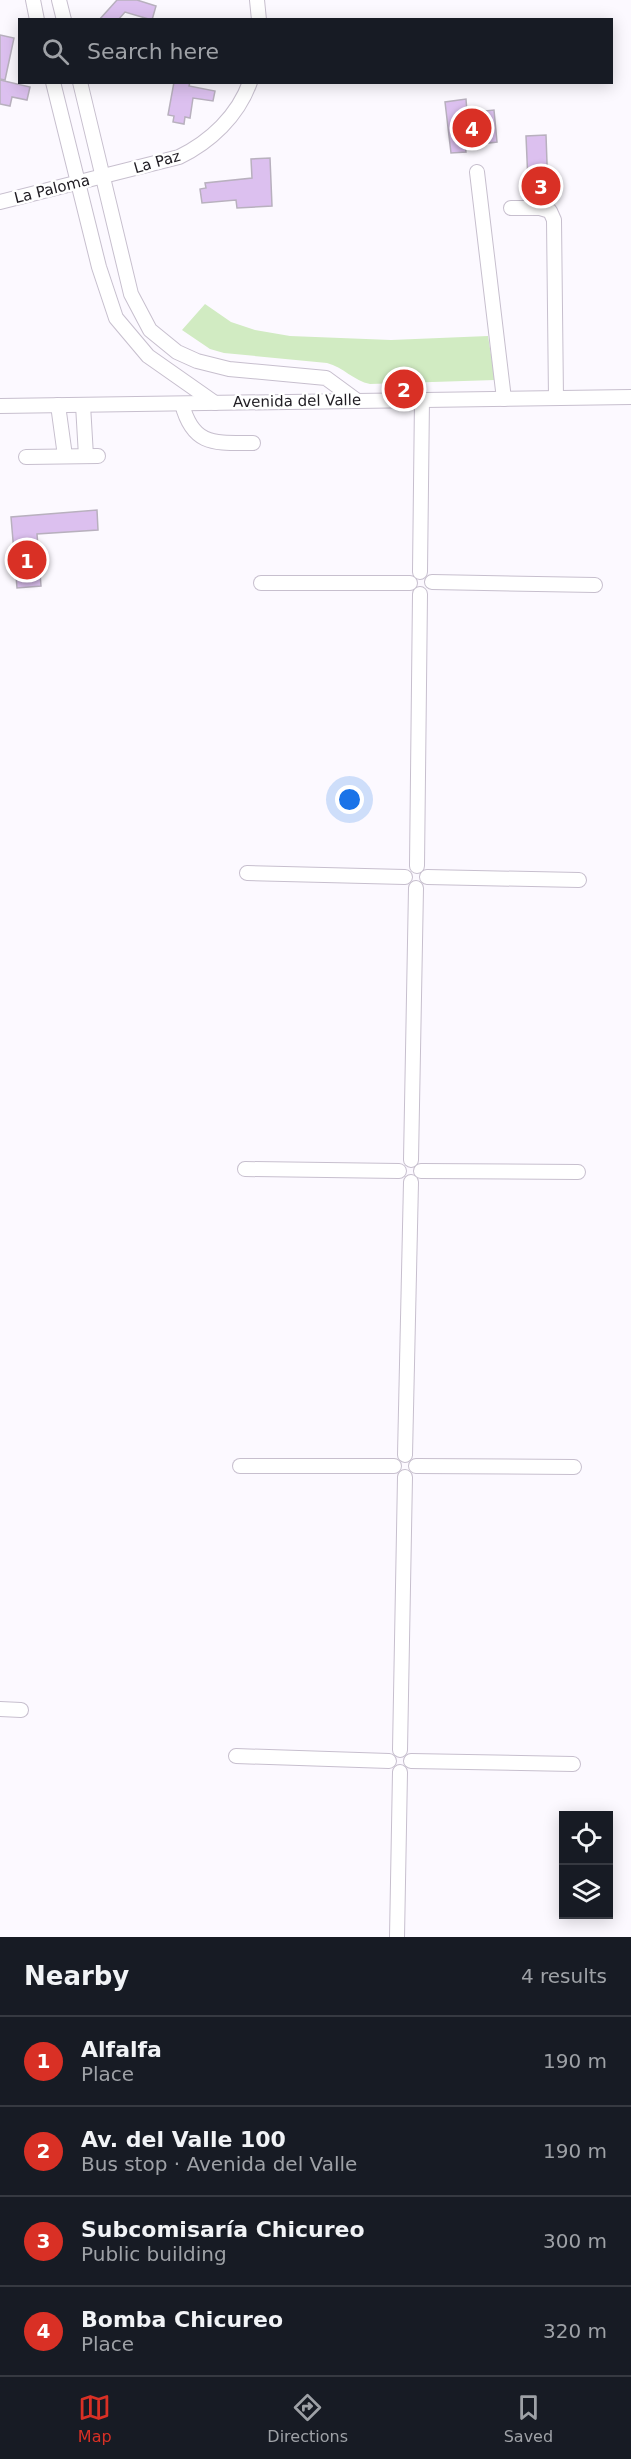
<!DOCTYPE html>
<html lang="en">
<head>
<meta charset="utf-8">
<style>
  body { margin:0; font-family:"DejaVu Sans",sans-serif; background:#242831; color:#f1f3f6 }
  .controls { position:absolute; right:18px; bottom:18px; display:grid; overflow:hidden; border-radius:0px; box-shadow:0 3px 15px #0003 }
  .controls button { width:54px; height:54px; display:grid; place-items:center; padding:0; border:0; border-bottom:2px solid #363941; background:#171b24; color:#f1f3f6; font:30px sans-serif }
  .you { position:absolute; left:350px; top:800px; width:21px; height:21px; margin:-15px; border:4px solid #fff; border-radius:50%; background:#1a73e8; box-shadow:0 0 0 9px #1a73e833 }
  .badge { display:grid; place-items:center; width:39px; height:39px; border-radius:50%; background:#d93025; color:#fff; font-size:20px; font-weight:700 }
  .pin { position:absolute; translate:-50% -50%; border:3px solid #fff; box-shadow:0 2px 6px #0006 }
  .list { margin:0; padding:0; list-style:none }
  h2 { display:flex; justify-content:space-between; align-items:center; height:78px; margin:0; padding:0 24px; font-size:26px }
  h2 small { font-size:20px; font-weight:400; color:#9ea1a6 }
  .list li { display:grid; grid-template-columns:39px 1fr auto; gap:18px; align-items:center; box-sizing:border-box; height:90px; padding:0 24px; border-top:2px solid #363941 }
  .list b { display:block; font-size:22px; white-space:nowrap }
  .list p { margin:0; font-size:20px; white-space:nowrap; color:#9ea1a6 }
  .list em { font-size:20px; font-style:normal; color:#9ea1a6 }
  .icon { flex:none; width:33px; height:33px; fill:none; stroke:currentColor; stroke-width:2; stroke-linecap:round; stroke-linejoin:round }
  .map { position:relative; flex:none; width:631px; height:1937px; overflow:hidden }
  .search { position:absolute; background:#171b24; box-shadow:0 3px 15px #0003; left:18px; right:18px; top:18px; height:66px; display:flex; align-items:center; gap:15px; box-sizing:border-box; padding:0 21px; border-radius:0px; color:#9ea1a6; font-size:22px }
  .sheet { height:438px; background:#171b24 }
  nav { display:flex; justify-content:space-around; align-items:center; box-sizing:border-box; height:84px; border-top:2px solid #363941; background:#171b24; font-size:16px; color:#9ea1a6 }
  nav a { display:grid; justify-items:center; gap:3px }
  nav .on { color:#d93025 }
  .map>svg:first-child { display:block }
  .green { fill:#d1ebc2 }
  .building { fill:#dcc0ef; stroke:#b8b0be; stroke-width:1.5 }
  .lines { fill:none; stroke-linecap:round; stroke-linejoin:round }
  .minor-casing { stroke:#c7bfce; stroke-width:16 }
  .minor { stroke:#fff; stroke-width:14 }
  .labels { text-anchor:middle; stroke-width:5; stroke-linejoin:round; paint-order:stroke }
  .street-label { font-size:15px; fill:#201d23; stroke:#fff }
</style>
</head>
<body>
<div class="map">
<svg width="631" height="1937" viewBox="0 0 631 1937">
  <rect width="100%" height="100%" fill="#fcf9ff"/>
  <path class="green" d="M205 304 231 322 255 330 290 336 391 340 488 336 495 380 370 384C354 381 343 367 327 363L224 353 210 349 182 330Z"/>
  <g class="building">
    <polygon points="117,0 137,0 156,6 152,20 125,12 118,20 99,20"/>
    <polygon points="0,35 14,38 5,80 0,79"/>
    <polygon points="0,80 30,87 27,100 12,97 10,106 0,104"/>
    <polygon points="174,82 190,82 189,86 215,91 213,101 193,98 190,118 185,117 184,124 173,122 174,116 168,115"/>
    <polygon points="466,99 467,113 494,110 497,142 465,146 466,152 451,153 445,102"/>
    <polygon points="546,135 548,191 533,192 533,182 528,182 526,136"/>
    <polygon points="270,158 272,206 237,208 236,200 202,203 200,189 206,188 205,183 252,178 251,159"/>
    <polygon points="97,510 98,530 37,534 41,586 17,588 11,517"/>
  </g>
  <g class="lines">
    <defs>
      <g id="minor">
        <polyline points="33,0 37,20"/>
        <polyline points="59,0 64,20"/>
        <polyline points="257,0 259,20"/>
        <polyline points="53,82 99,267 116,318 148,356 215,403"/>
        <polyline points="80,82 131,294 150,330 177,352 197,361 229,369 326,378 356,400"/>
        <polyline points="477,172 504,399"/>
        <path d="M0 202 179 157C210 142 238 116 250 82"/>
        <polyline points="511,208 540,208 550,211 554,220 556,398"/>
        <path d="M182 404C193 446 214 443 253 443"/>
        <polyline points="58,405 65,456"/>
        <polyline points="83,405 86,456"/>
        <polyline points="0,406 631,397"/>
        <polyline points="26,457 98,456"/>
        <polyline points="420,572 422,399"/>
        <polyline points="432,582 595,585"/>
        <polyline points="261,583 410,583"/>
        <polyline points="417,866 420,594"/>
        <polyline points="247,873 405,877"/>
        <polyline points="427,877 579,880"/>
        <polyline points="411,1160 416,888"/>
        <polyline points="245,1169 399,1171"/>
        <polyline points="421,1171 578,1172"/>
        <polyline points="405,1455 411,1182"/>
        <polyline points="240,1466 394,1466"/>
        <polyline points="416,1466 574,1467"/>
        <polyline points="0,1709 21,1710"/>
        <polyline points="400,1750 405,1477"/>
        <polyline points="236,1756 389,1761"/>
        <polyline points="411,1761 573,1764"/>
        <polyline points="397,1937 400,1772"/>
      </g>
    </defs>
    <use href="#minor" class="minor-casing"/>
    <use href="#minor" class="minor"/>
  </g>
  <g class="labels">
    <g class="street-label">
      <text transform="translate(157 162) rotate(-16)" y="5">La Paz</text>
      <text transform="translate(52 189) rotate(-14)" y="5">La Paloma</text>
      <text transform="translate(297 401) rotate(-1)" y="5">Avenida del Valle</text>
    </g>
  </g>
</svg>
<div class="controls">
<button><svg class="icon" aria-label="locate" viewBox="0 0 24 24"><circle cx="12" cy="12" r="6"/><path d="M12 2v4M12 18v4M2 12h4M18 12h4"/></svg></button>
<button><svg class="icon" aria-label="layers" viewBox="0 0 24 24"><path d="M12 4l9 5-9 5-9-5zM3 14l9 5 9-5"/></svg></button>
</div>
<div class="you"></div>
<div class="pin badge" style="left:27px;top:560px">1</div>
<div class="pin badge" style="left:404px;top:389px">2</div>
<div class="pin badge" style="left:541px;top:186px">3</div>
<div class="pin badge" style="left:472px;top:128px">4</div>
<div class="search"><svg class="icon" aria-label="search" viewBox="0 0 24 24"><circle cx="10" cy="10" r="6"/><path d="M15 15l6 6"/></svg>Search here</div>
</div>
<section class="sheet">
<h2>Nearby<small>4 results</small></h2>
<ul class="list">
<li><span class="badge">1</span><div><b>Alfalfa</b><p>Place</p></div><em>190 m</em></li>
<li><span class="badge">2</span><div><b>Av. del Valle 100</b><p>Bus stop · Avenida del Valle</p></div><em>190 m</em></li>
<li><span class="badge">3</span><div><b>Subcomisaría Chicureo</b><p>Public building</p></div><em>300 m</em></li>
<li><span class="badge">4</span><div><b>Bomba Chicureo</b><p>Place</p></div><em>320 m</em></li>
</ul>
</section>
<nav>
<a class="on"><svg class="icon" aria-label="map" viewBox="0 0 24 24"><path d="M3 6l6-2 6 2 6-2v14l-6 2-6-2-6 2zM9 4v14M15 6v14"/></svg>Map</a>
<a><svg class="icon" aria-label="directions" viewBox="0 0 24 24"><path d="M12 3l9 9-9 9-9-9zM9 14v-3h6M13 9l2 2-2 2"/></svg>Directions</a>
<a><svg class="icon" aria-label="saved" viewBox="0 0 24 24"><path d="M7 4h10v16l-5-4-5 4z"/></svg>Saved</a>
</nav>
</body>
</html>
